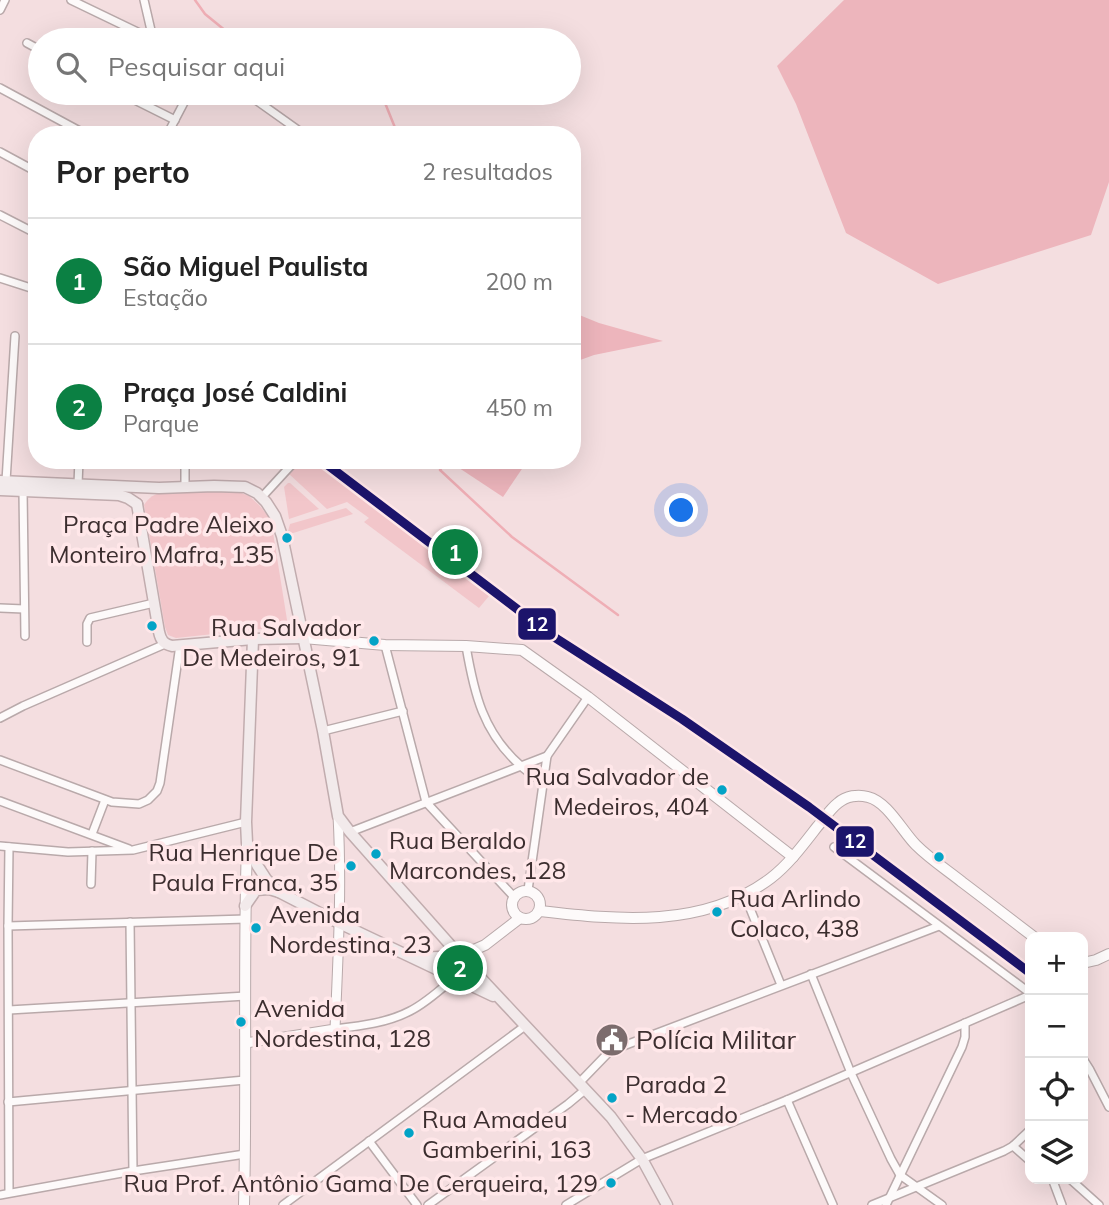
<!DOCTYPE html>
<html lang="pt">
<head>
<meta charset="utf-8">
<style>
  body { margin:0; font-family:Mulish,sans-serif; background:#f6f6f6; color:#222 }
  .controls { position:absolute; right:21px; bottom:21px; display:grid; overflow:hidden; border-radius:14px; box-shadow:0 7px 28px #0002 }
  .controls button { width:63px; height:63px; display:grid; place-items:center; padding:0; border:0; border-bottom:2px solid #e0e0e0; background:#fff; color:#222; font:35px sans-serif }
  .you { position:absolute; left:682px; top:511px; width:24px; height:24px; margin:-18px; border:5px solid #fff; border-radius:50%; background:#1a73e8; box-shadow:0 0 0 10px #1a73e833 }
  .badge { display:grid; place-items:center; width:46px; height:46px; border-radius:50%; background:#0b8043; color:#fff; font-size:23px; font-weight:700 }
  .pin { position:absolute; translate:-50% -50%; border:4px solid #fff; box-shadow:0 2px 7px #0006 }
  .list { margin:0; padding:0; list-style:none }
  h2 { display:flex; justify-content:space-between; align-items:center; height:91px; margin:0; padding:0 28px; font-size:30px }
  h2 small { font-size:23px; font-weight:400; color:#767676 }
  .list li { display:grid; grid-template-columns:46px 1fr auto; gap:21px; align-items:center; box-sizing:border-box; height:126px; padding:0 28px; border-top:2px solid #e0e0e0 }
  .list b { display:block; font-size:26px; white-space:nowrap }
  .list p { margin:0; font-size:23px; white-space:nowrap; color:#767676 }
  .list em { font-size:23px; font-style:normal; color:#767676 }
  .icon { flex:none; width:38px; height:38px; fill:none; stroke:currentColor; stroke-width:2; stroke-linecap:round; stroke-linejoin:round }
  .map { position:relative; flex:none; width:1109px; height:1205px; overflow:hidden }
  .search { position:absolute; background:#fff; box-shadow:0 7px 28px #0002; left:28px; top:28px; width:553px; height:77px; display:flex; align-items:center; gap:18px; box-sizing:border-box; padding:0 24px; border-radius:38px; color:#767676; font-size:26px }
  .panel { position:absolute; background:#fff; box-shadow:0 7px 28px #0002; left:28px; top:126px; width:553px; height:343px; border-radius:28px }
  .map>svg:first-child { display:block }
  .green { fill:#f2c6ca }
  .forest { fill:#edb5bc }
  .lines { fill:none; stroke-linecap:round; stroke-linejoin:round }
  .stream { stroke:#efaeb5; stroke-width:2.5 }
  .minor-casing { stroke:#b9a9aa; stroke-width:10 }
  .tertiary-casing { stroke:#b9a9aa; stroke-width:11 }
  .secondary-casing { stroke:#b9a9aa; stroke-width:12 }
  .primary-casing { stroke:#c1acae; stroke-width:13 }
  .minor { stroke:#fdfafa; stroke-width:7 }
  .tertiary { stroke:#fdfafa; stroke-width:9 }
  .secondary { stroke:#fdfafa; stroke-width:10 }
  .primary { stroke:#f2eaeb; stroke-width:10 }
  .rail-1-casing { stroke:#ffe7e9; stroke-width:14 }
  .rail-1 { stroke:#1c146b; stroke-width:9 }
  .bus-dot { fill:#03a3c6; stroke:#ffe7e9; stroke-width:2.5 }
  .labels { text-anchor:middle; stroke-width:7; stroke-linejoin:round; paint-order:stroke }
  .bus-label { font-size:24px; fill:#3c2e2f; stroke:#ffe7e9; text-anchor:start }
  .poi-label { font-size:26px; fill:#3c2e2f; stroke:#ffe7e9; text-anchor:start }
  .line-badge { stroke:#ffe7e9; stroke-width:2.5 }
  .badge-label { font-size:19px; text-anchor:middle; font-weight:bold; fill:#fff }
</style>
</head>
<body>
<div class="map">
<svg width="1109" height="1205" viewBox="0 0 1109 1205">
  <rect width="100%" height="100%" fill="#f4dee0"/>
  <g class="green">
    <polygon points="300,460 313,460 489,596 479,608 364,522 369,518 347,502 327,509 288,473"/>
    <polygon points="288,483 290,483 319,509 289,519 284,487"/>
    <path d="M236 491 249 496 260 506 271 520 288 626 176 638 168 635 165 627 144 505C149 497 154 494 164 492Z"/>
    <polygon points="346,508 353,514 287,535 290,524"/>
  </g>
  <g class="forest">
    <polygon points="844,0 1109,0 1109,182 1091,235 938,284 846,233 796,104 777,66"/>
    <polygon points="572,312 599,323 663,341 594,355 572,363"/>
    <polygon points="447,460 528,460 503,497"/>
  </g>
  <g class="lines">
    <g class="stream">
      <polyline points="195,0 205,14 237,40"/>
      <polyline points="366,93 383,98 398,135"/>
      <polyline points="447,460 440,470 512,537 618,615"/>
    </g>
    <defs>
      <g id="minor">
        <polyline points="71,0 154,40"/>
        <polyline points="144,0 153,39"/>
        <polyline points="0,10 5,0"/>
        <polyline points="27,43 40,50"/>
        <polyline points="0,88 87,135"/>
        <polyline points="121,93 175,120"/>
        <polyline points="246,93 305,135"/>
        <polyline points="167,135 189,93"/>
        <polyline points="0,152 37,172"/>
        <polyline points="0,215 37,234"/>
        <polyline points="0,278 37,290"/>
        <polyline points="393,460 397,462 400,460"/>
        <polyline points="6,481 15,336"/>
        <polyline points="78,484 79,460"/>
        <polyline points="185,487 185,460"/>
        <polyline points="23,491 25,636"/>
        <polyline points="262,497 296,460"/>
        <polyline points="0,608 24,609"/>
        <polyline points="87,642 87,624 90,618 154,603"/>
        <polyline points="385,645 426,802 514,897"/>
        <path d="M466 646C474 693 483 733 521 766 527 772 536 777 543 782"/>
        <polyline points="0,718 23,706 165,644"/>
        <polyline points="323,731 403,711"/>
        <polyline points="0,760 112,802 139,804 148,800 157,791 160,783 180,645"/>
        <polyline points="0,801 129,849"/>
        <polyline points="350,832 547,756"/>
        <polyline points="92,834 105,800"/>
        <polyline points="0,846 68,852 133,850 246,822"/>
        <polyline points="9,847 8,926 9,1192"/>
        <polyline points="834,847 1030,993"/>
        <polyline points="91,884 92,851"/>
        <polyline points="528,890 547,756 588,697"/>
        <polyline points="745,896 781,985"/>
        <polyline points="130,922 133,1171"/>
        <polyline points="8,926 246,919"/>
        <polyline points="811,974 851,1073 891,1159 900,1175 942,1205"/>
        <polyline points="9,1010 246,996"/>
        <path d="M335 1029C360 1026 387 1023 410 1011 426 1003 440 990 454 978"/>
        <polyline points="1083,1059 1090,1070 1109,1107"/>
        <polyline points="580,1082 610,1051 939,926"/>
        <polyline points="787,1100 833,1205"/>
        <polyline points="8,1102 245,1080"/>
        <polyline points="369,1141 417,1205"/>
        <polyline points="1013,1146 1030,1161"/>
        <polyline points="1051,1179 1053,1181 1062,1205"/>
        <polyline points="1070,1179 1099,1205"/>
        <polyline points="0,1195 133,1171 245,1154"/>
        <polyline points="283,1205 525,1026"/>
        <polyline points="428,1205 568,1104 586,1089"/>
        <polyline points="566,1205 642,1159 787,1100 1030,995"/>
        <polyline points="872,1205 1004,1151 1013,1146 1030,1130"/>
        <polyline points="886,1205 962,1047 965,1037 965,1023"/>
      </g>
      <path id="tertiary" d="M246 1043 335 1029C338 958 342 887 338 816"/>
      <g id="secondary">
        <polyline points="303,638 385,645 466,646 522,650 588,697 793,857"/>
        <circle cx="526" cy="905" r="14"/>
        <path d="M540 911C618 920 704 929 771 878 789 864 803 845 817 827 824 819 830 809 838 803 846 796 858 794 868 797 888 802 902 831 916 845 930 859 947 870 962 882 986 900 1010 919 1034 937"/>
        <polyline points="460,956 485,945 520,918"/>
        <polyline points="1083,963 1096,960 1109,954"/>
        <path d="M244 1205C247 1085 243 964 247 844"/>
      </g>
      <g id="primary">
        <polyline points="0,481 159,488 214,486 245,487 257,493 266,502 275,516 282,536 323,731 338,816 350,832 460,956 611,1117 642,1159 667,1205"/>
        <polyline points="0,490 119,495 128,498 137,504"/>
        <path d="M137 504 159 632C161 641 164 644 172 646L253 639 303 638"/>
        <polyline points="253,639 246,822 247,843 257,865 266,879 279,892 339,923 493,996"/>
        <polyline points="245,906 256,890 269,889 279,892"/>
        <polyline points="417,958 460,956"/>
      </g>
    </defs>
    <use href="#minor" class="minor-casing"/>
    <use href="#tertiary" class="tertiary-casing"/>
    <use href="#secondary" class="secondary-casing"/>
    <use href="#primary" class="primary-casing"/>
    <use href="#minor" class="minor"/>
    <use href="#tertiary" class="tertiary"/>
    <use href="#secondary" class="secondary"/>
    <use href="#primary" class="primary"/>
    <defs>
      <polyline id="rail-1" points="321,460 554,637 682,719 809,807 1030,973"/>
    </defs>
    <use href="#rail-1" class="rail-1-casing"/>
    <use href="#rail-1" class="rail-1"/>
  </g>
  <defs>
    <symbol id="civic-disc" viewBox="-11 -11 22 22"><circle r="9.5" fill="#7c6c6d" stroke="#ffe7e9"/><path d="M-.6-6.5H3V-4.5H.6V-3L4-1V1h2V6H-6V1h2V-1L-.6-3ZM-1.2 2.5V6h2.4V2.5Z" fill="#fff"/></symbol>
  </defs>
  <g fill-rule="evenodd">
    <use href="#civic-disc" x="593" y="1021" width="38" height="38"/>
  </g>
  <g class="bus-dot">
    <circle cx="287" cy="538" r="6"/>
    <circle cx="152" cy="626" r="6"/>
    <circle cx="374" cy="641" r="6"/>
    <circle cx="722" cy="790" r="6"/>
    <circle cx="376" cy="854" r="6"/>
    <circle cx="939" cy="857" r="6"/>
    <circle cx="351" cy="866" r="6"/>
    <circle cx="717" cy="912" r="6"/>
    <circle cx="256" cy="928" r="6"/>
    <circle cx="241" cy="1022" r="6"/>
    <circle cx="612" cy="1098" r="6"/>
    <circle cx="409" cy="1133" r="6"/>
    <circle cx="611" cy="1183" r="6"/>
  </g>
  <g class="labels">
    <g class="bus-label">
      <text x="274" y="533" text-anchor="end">Praça Padre Aleixo<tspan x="274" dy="30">Monteiro Mafra, 135</tspan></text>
      <text x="361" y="636" text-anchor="end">Rua Salvador<tspan x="361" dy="30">De Medeiros, 91</tspan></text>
      <text x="709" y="785" text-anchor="end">Rua Salvador de<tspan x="709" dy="30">Medeiros, 404</tspan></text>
      <text x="389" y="849">Rua Beraldo<tspan x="389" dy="30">Marcondes, 128</tspan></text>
      <text x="338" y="861" text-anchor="end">Rua Henrique De<tspan x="338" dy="30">Paula Franca, 35</tspan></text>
      <text x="730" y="907">Rua Arlindo<tspan x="730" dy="30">Colaco, 438</tspan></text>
      <text x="269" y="923">Avenida<tspan x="269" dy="30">Nordestina, 23</tspan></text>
      <text x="254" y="1017">Avenida<tspan x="254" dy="30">Nordestina, 128</tspan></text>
      <text x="625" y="1093">Parada 2<tspan x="625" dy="30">- Mercado</tspan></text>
      <text x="422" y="1128">Rua Amadeu<tspan x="422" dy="30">Gamberini, 163</tspan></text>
      <text x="598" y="1192" text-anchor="end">Rua Prof. Antônio Gama De Cerqueira, 129</text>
    </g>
    <g class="poi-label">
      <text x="636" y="1049">Polícia Militar</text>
    </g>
  </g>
  <g class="line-badge">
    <rect x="517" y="607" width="40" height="34" rx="7" fill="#1c146b"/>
    <rect x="835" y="825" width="40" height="33" rx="7" fill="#1c146b"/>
  </g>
  <g class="badge-label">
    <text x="537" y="631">12</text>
    <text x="855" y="848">12</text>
  </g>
</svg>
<div class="controls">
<button>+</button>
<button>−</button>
<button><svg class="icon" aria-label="locate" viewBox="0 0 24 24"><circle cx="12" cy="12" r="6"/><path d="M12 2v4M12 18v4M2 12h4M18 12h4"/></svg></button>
<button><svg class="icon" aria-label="layers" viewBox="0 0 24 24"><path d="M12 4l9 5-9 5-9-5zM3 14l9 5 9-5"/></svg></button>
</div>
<div class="you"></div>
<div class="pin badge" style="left:455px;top:552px">1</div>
<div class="pin badge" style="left:460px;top:968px">2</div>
<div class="search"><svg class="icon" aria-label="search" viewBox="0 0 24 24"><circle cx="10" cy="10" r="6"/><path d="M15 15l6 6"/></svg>Pesquisar aqui</div>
<section class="panel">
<h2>Por perto<small>2 resultados</small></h2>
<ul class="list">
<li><span class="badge">1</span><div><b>São Miguel Paulista</b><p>Estação</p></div><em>200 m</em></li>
<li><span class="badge">2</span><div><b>Praça José Caldini</b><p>Parque</p></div><em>450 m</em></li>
</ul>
</section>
</div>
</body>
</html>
